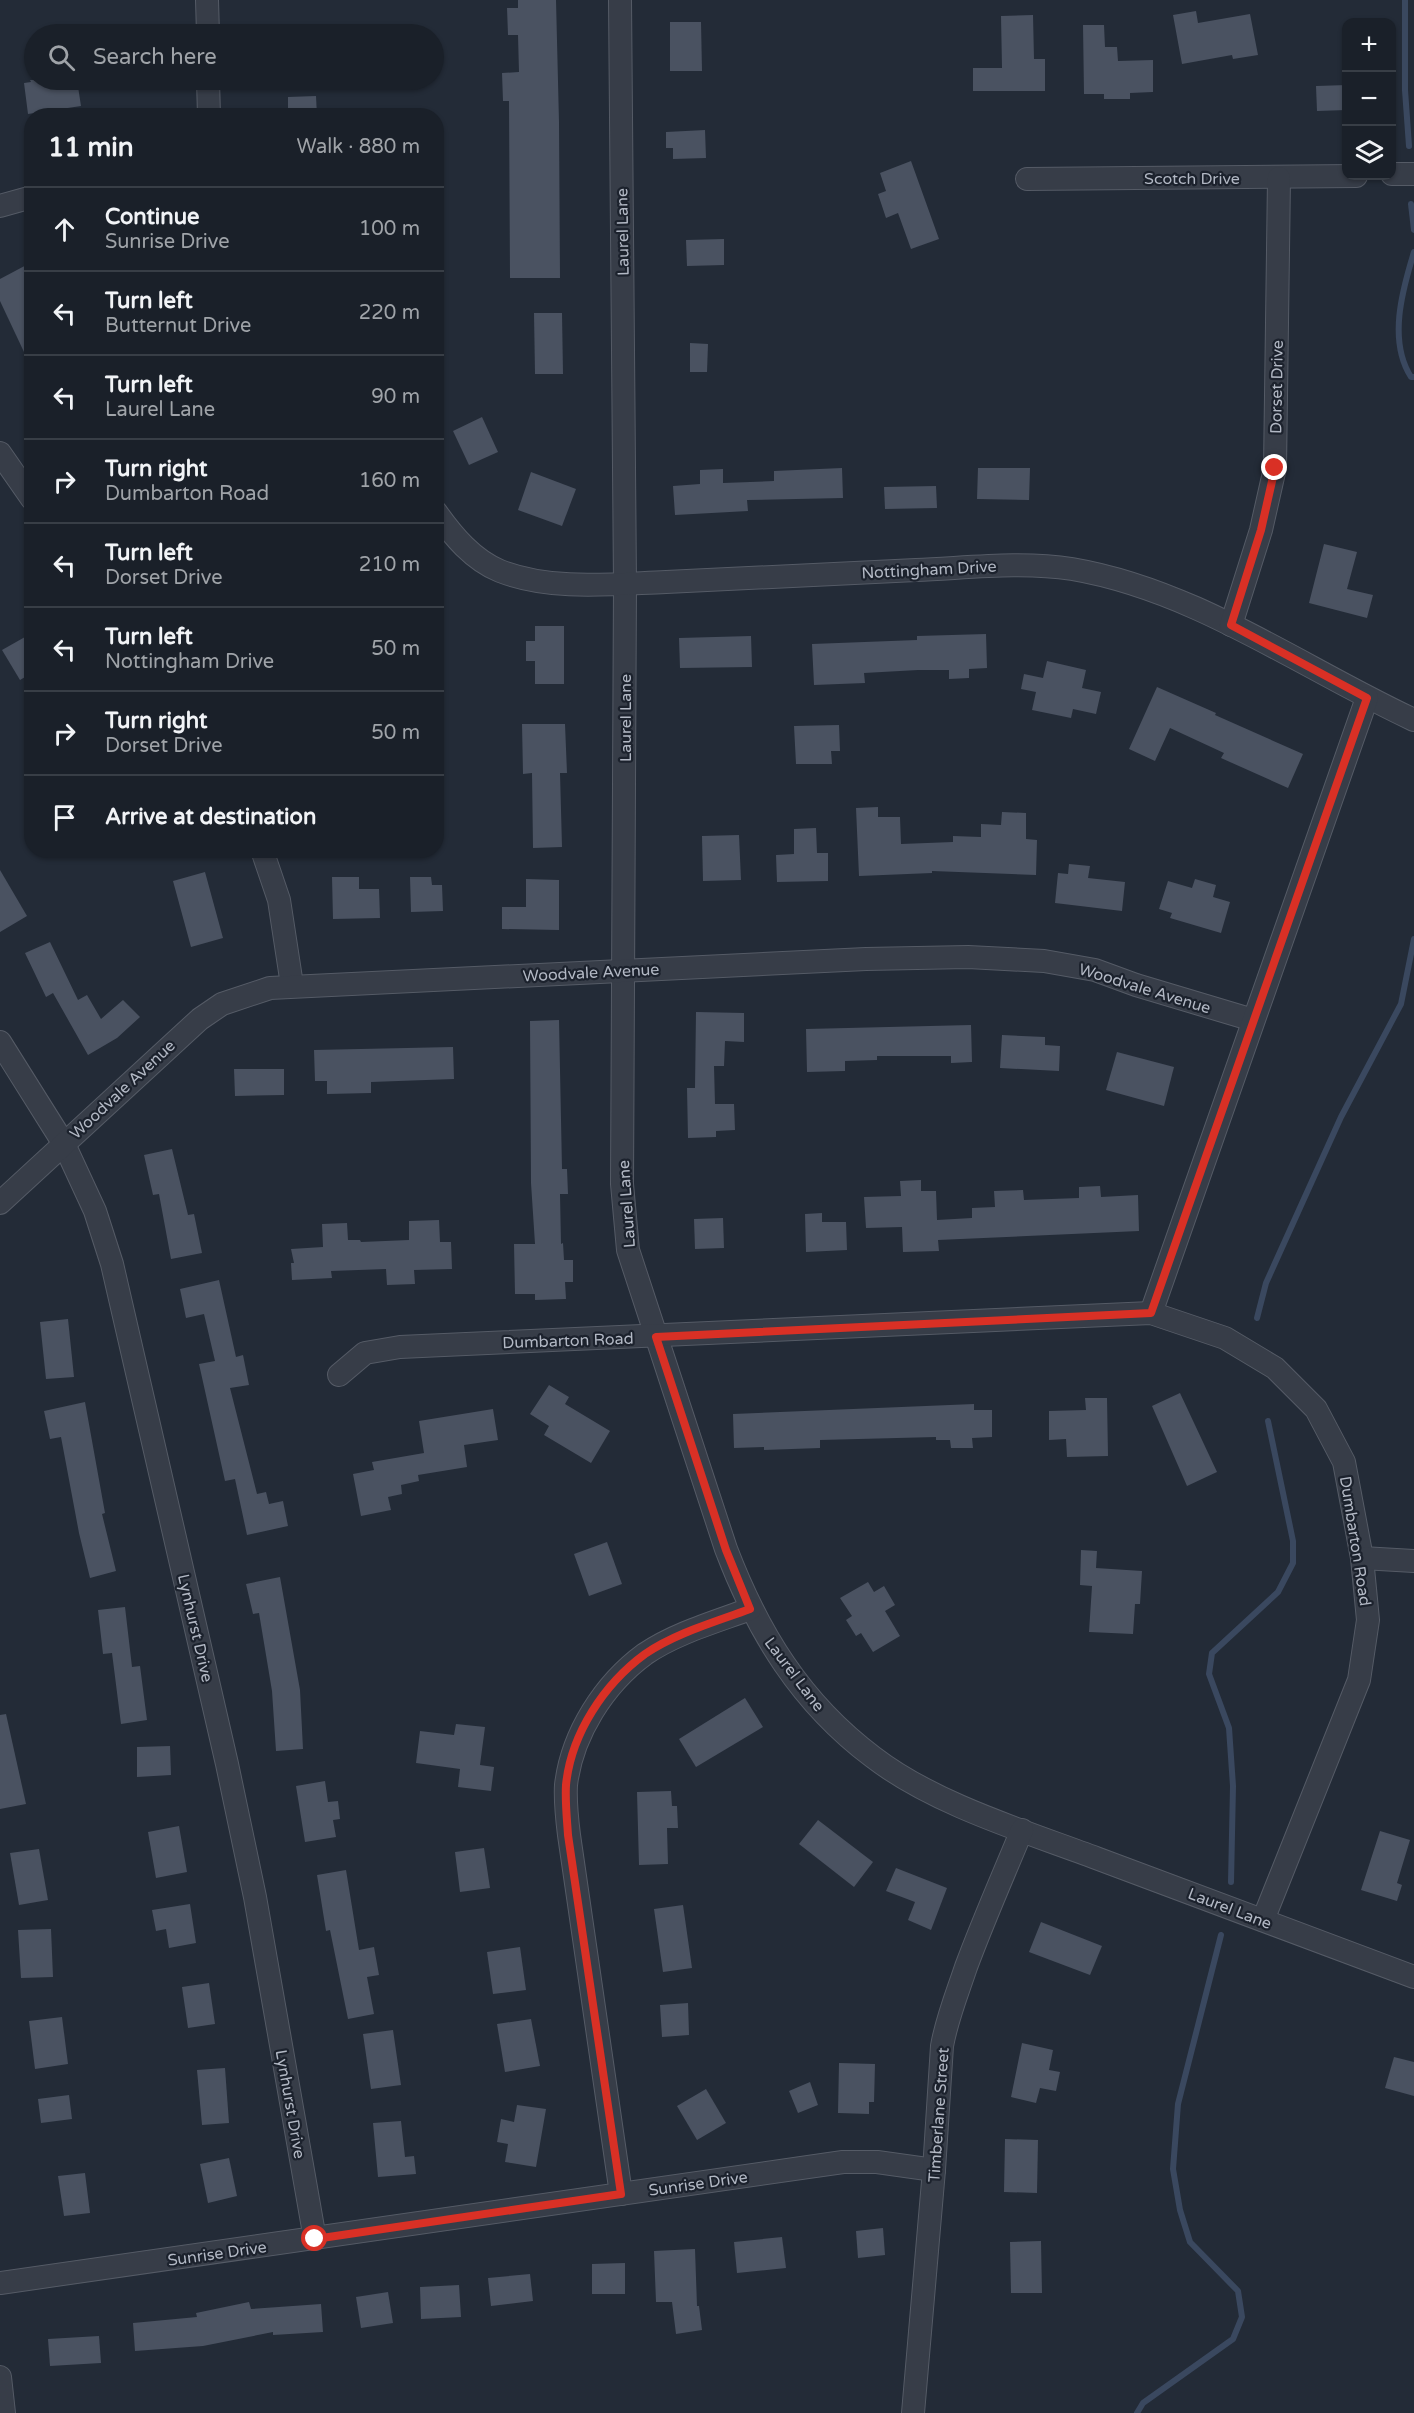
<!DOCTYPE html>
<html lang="en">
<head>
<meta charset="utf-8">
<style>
  body { margin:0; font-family:"Varela Round",sans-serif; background:#232831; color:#f1f3f6 }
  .controls { position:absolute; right:18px; top:18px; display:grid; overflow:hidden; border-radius:12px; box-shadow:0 2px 4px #0004 }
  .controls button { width:54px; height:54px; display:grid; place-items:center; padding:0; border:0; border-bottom:2px solid #383e46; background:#1a2029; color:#f1f3f6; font:30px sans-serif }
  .stop { position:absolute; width:18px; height:18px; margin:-14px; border:4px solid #d93025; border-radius:50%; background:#fff }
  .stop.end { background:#d93025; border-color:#fff; box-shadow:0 2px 6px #0008 }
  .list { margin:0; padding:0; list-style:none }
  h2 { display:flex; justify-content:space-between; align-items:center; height:78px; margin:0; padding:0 24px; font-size:26px }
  h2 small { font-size:20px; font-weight:400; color:#9fa3a8 }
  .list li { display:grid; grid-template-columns:39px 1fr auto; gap:18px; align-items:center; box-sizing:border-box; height:84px; padding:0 24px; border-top:2px solid #383e46 }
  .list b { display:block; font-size:22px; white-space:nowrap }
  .list p { margin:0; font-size:20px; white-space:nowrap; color:#9fa3a8 }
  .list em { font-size:20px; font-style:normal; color:#9fa3a8 }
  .icon { flex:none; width:33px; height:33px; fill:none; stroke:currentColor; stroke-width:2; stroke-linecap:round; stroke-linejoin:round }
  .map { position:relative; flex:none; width:1414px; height:2413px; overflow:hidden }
  .search { position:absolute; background:#1a2029; box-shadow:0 2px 4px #0004; left:24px; top:24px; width:420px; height:66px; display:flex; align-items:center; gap:15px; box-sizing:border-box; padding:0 21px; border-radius:33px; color:#9fa3a8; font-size:22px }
  .panel { position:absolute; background:#1a2029; box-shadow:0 2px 4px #0004; left:24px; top:108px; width:420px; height:750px; border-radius:24px }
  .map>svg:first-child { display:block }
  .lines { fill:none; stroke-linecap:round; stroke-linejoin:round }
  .stream { stroke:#3a485f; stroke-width:6 }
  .building { fill:#4a5261 }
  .minor-casing { stroke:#555b66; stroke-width:24 }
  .minor { stroke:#373d48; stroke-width:22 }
  .route { stroke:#d93025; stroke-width:8 }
  .labels { text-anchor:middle; stroke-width:4.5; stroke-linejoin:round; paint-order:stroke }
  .street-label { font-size:16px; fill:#b2b8c4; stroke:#1c222d }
</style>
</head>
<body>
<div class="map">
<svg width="1414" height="2413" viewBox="0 0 1414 2413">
  <rect width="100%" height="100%" fill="#232b37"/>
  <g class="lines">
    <g class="stream">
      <polyline points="1405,0 1405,90 1409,146"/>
      <polyline points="1411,204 1414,230"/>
      <path d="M1414 252C1402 291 1388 341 1411 377H1414"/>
      <polyline points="1257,1318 1266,1283 1341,1117 1401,1004 1414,939"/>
      <polyline points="1231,1882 1233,1786 1229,1728 1209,1674 1212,1653 1278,1592 1293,1563 1293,1541 1268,1421"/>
      <polyline points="1137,2413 1143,2403 1233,2339 1242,2317 1238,2291 1190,2242 1180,2210 1173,2169 1178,2104 1221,1935"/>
    </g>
  </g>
  <g class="building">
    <polygon points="518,0 556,0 559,122 560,278 510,278 509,101 503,101 502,73 519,72 518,35 508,35 507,8 518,8"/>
    <polygon points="1196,11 1198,23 1250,14 1258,55 1233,59 1232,55 1182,64 1173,15"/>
    <polygon points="1033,15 1034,59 1045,59 1045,91 973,91 973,68 1002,68 1001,16"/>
    <polygon points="670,22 701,22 702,71 670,71"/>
    <polygon points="1083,25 1104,25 1105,47 1117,47 1118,61 1153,60 1153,92 1130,93 1130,99 1104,99 1104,94 1084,94"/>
    <polygon points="30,80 77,80 81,106 28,114 24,83 31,82"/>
    <polygon points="1347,85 1347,110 1317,111 1316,86"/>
    <polygon points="316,96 317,116 288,116 288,97"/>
    <polygon points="705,130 706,158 673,159 673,148 666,148 666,132"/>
    <polygon points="911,161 939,239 911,249 898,213 886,218 878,194 886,191 880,173"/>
    <polygon points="724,239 724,265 687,266 686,240"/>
    <polygon points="32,262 32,369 0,301 0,279"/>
    <polygon points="534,313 562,313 563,374 535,374"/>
    <polygon points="690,343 708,344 707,372 690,372"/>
    <polygon points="482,417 498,452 469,465 453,431"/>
    <polygon points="842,468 843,498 747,500 748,511 675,515 673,486 700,484 700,470 723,469 723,483 774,481 774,471"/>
    <polygon points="978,468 1030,468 1029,500 977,499"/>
    <polygon points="531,472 576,489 562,526 518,510"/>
    <polygon points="936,486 937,508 885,509 884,487"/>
    <polygon points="1324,544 1357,552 1347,589 1373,595 1367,618 1309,603"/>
    <polygon points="535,626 564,626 564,684 535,684 535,661 526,661 526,641 535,641"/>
    <polygon points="32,633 32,673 20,680 2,650"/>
    <polygon points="986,634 987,668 969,669 969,678 949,679 949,670 918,670 864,673 865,683 814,685 812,644 917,640 917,636"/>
    <polygon points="751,636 752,667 680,668 679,638"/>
    <polygon points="1047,661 1086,670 1082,688 1101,692 1096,714 1073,709 1071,718 1032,710 1036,692 1021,689 1024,674 1043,678"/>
    <polygon points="1157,687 1216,713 1215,715 1303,754 1288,788 1221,758 1224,753 1170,728 1155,761 1129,749"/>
    <polygon points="522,724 565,724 567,773 560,773 562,847 533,848 532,773 523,774"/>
    <polygon points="839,725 840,751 831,751 832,764 796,764 794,726"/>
    <polygon points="878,807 878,817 900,817 901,844 953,842 953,836 981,837 981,824 1001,825 1002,812 1026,813 1026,839 1037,840 1036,875 932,871 932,873 859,876 856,808"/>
    <polygon points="816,828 817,853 828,853 828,881 777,882 776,855 794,854 794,829"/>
    <polygon points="739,835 741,880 703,881 702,836"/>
    <polygon points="1069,864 1090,866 1088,878 1125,882 1122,911 1055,903 1058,873 1068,874"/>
    <polygon points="0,870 27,916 0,932"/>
    <polygon points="205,872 223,938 191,947 173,881"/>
    <polygon points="332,877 359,877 359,889 379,889 380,918 333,919"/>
    <polygon points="410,877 431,877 432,885 442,885 443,911 411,912"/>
    <polygon points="526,879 559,880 559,930 502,929 502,907 526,907"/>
    <polygon points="1195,879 1216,885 1213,897 1230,902 1221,933 1170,918 1172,913 1159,909 1168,881 1192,888"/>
    <polygon points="50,942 78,1000 87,995 101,1019 123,1000 140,1017 117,1038 88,1055 53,993 46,997 25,953"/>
    <polygon points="696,1012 744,1013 744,1042 725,1041 724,1066 714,1066 715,1104 734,1104 735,1130 716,1131 716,1137 688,1138 687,1088 695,1088"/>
    <polygon points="559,1020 562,1169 567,1169 568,1194 560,1194 561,1244 563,1243 564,1260 573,1260 573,1282 565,1282 566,1299 535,1300 535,1294 515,1294 514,1244 535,1244 531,1183 530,1021"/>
    <polygon points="971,1025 972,1062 951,1063 951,1056 877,1056 877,1060 845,1061 845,1071 807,1072 806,1029"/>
    <polygon points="1002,1035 1045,1037 1045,1045 1060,1046 1059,1071 1000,1068"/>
    <polygon points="453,1047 454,1079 371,1082 371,1093 327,1094 327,1081 315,1081 314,1050"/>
    <polygon points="1117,1052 1174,1067 1164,1106 1106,1090"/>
    <polygon points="234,1069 284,1069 284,1095 235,1096"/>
    <polygon points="172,1149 188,1215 194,1214 202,1253 171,1259 159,1194 153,1195 144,1155"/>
    <polygon points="921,1180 921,1191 936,1191 937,1220 972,1218 972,1208 995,1207 994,1191 1023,1190 1024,1200 1079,1198 1079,1187 1100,1186 1101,1197 1138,1195 1139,1231 938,1240 939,1251 903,1252 902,1227 866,1228 864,1197 901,1196 900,1181"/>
    <polygon points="822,1213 822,1222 846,1222 847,1250 806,1252 805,1214"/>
    <polygon points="723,1218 724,1248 695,1249 694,1219"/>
    <polygon points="439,1220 440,1242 451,1242 452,1269 414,1270 415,1284 387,1285 386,1269 331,1271 332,1278 292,1280 291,1263 294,1263 291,1249 323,1247 322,1224 347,1223 348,1240 360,1240 361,1242 409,1240 409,1221"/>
    <polygon points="219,1280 236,1357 243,1355 249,1385 230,1388 257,1494 266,1492 269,1504 283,1501 288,1526 247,1535 235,1479 225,1481 199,1364 215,1361 204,1314 186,1318 180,1289"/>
    <polygon points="68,1319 74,1377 46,1379 40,1322"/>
    <polygon points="549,1385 569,1397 565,1404 610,1431 591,1463 544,1435 549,1426 530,1414"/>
    <polygon points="1180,1393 1217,1472 1187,1486 1152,1406"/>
    <polygon points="1085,1398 1107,1398 1108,1456 1067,1457 1066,1439 1049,1440 1049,1411 1086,1410"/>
    <polygon points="85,1402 105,1513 102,1514 116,1571 90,1578 79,1533 61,1437 50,1439 44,1411"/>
    <polygon points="974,1404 974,1410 992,1410 992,1437 972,1438 973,1448 951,1448 950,1440 936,1440 936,1437 820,1440 820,1448 764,1450 764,1447 734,1448 733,1414"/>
    <polygon points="493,1409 498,1440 464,1445 467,1467 418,1475 419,1481 401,1485 402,1494 388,1497 391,1510 361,1516 353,1474 374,1470 372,1462 424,1453 419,1421"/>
    <polygon points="607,1542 622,1584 589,1596 574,1554"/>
    <polygon points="1081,1550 1097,1551 1096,1568 1142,1571 1140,1604 1135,1604 1133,1634 1089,1632 1092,1586 1080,1585"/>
    <polygon points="280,1577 300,1690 303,1749 276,1751 272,1691 259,1613 253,1614 246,1584"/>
    <polygon points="868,1582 874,1592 884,1586 895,1605 885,1611 900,1636 873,1652 861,1633 856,1636 846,1620 852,1616 840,1598"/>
    <polygon points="125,1607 132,1667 140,1666 147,1720 121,1724 112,1653 103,1654 98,1610"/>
    <polygon points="745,1698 763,1727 696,1767 679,1739"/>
    <polygon points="6,1714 26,1804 0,1809 0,1715"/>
    <polygon points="456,1724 485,1727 480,1765 494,1767 491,1791 458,1787 460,1769 416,1763 420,1731 454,1735"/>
    <polygon points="170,1746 171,1775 137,1777 137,1747"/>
    <polygon points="325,1781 328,1802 338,1801 340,1819 333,1820 336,1837 305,1842 296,1786"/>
    <polygon points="671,1791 672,1806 677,1806 678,1828 667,1828 668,1864 639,1865 637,1792"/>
    <polygon points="818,1820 873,1862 854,1887 799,1844"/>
    <polygon points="179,1826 187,1872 156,1878 148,1832"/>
    <polygon points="1380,1831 1410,1840 1397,1883 1402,1885 1397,1901 1361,1890"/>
    <polygon points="484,1848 490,1888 460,1892 455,1852"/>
    <polygon points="39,1849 48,1900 19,1905 10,1853"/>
    <polygon points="896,1868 947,1888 931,1930 908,1920 915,1902 886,1891"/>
    <polygon points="346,1870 359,1950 374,1947 379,1975 367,1977 374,2014 348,2019 330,1930 326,1931 317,1875"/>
    <polygon points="190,1904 196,1943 169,1948 166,1929 156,1931 152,1910"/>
    <polygon points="683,1905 692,1968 663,1972 654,1909"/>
    <polygon points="1041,1922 1102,1946 1090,1975 1029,1952"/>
    <polygon points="51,1929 53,1977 21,1978 18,1930"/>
    <polygon points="520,1947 526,1990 493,1994 487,1952"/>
    <polygon points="209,1983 215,2024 188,2028 182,1987"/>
    <polygon points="688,2003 689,2035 662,2037 660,2005"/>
    <polygon points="62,2017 68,2064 35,2069 29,2021"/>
    <polygon points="531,2019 540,2066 505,2072 497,2024"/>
    <polygon points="393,2030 401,2085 371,2089 363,2034"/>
    <polygon points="1022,2043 1053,2050 1049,2070 1060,2072 1056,2091 1040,2088 1036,2103 1011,2097"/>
    <polygon points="1394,2057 1414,2062 1414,2096 1385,2088"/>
    <polygon points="839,2063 875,2064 874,2102 869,2102 869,2114 838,2113"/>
    <polygon points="225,2068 229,2123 202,2125 197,2070"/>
    <polygon points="810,2082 818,2105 798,2113 789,2091"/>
    <polygon points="706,2089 726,2123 697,2140 677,2106"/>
    <polygon points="69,2095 72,2119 41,2123 38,2099"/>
    <polygon points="517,2105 546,2109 536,2167 505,2162 508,2144 497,2142 501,2119 514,2122"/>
    <polygon points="401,2121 405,2157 414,2156 416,2174 378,2177 373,2123"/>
    <polygon points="1005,2139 1038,2140 1037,2193 1004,2192"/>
    <polygon points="229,2158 237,2196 208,2203 200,2164"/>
    <polygon points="85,2173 90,2213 64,2216 58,2176"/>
    <polygon points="883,2228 885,2255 858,2258 856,2231"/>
    <polygon points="782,2237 786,2268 737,2273 734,2242"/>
    <polygon points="1041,2241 1042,2293 1011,2293 1010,2242"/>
    <polygon points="695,2249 697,2306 699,2306 702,2330 676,2334 672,2302 656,2302 654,2251"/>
    <polygon points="625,2263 625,2294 592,2294 592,2264"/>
    <polygon points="530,2274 533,2301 491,2306 488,2278"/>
    <polygon points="459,2285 461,2317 421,2319 420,2287"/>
    <polygon points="388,2292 393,2323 361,2328 356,2297"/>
    <polygon points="249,2302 251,2309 321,2304 323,2332 273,2335 273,2332 203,2346 135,2351 133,2323 197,2317 196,2313"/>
    <polygon points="99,2336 101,2363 50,2366 48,2339"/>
  </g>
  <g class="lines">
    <defs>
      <g id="minor">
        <polyline points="207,0 208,34"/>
        <path d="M620 0 625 584 622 1184 628 1250 726 1549C758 1633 801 1703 873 1757 934 1804 1024 1831 1096 1858 1202 1897 1308 1937 1414 1977"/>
        <polyline points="208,80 209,116"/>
        <polyline points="1392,174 1414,174"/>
        <polyline points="1027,179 1356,176"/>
        <polyline points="0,206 32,197"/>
        <polyline points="0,453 32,499"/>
        <path d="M436 512C453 536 473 560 500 571 551 591 612 584 666 582 749 578 832 574 916 570 967 568 1021 561 1072 569 1196 590 1302 668 1414 720"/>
        <polyline points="1231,625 1261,530 1275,468 1279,178"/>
        <polyline points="262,850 279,900 292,985"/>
        <polyline points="0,1042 64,1144 95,1211 112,1264 227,1764 255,1897 315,2239"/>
        <polyline points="0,1203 200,1019 222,1004 270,988 866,959 968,957 1044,961 1095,970 1136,985 1253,1020"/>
        <polyline points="1151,1313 1367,698"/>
        <polyline points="339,1375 365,1353 400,1347 1151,1313 1225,1338 1275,1368 1316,1409 1344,1462 1362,1558 1368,1620 1359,1680 1263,1920"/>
        <polyline points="1362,1558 1414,1561"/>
        <path d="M621 2194 569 1835C567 1819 565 1802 566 1785 572 1734 604 1684 645 1654 676 1633 715 1622 750 1609"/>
        <polyline points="0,2283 843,2162 877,2162 934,2170"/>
        <polyline points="0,2377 4,2413"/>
        <path d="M913 2413 934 2170 942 2046C947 2018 957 1994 966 1967 983 1921 1003 1876 1022 1830"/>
      </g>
    </defs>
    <use href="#minor" class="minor-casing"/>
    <use href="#minor" class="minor"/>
  </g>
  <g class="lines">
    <path class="route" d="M315 2239 621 2194 568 1835C567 1819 565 1802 566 1785 571 1734 604 1684 645 1654 676 1633 715 1622 750 1609L726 1550 656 1337 1151 1313 1367 698 1231 625 1261 530 1275 468"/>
  </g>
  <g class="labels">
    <g class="street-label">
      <text x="1192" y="184">Scotch Drive</text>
      <text transform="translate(622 232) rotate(-91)" y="6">Laurel Lane</text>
      <text transform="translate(1276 387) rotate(-89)" y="6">Dorset Drive</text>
      <text transform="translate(929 569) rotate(-3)" y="6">Nottingham Drive</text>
      <text transform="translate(625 718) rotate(-90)" y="6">Laurel Lane</text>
      <text transform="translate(591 972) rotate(-3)" y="6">Woodvale Avenue</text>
      <text transform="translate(1145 988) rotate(17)" y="6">Woodvale Avenue</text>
      <text transform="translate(122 1089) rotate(-43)" y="6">Woodvale Avenue</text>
      <text transform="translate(626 1204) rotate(-94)" y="6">Laurel Lane</text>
      <text transform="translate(568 1340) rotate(-2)" y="6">Dumbarton Road</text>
      <text transform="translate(1356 1541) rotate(81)" y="6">Dumbarton Road</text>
      <text transform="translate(196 1628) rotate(77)" y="6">Lynhurst Drive</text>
      <text transform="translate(795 1674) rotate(53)" y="6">Laurel Lane</text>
      <text transform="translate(1230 1908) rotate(21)" y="6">Laurel Lane</text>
      <text transform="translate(291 2104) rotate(80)" y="6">Lynhurst Drive</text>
      <text transform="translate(938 2115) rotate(-86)" y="6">Timberlane Street</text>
      <text transform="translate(698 2183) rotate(-8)" y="6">Sunrise Drive</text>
      <text transform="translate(217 2253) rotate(-8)" y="6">Sunrise Drive</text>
    </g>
  </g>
</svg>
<div class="controls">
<button>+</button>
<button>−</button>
<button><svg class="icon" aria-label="layers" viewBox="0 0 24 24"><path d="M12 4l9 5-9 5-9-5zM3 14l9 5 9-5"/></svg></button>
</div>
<div class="stop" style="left:315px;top:2239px"></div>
<div class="stop end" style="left:1275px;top:468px"></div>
<div class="search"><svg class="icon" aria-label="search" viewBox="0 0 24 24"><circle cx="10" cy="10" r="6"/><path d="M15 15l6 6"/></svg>Search here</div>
<section class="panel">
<h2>11 min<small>Walk · 880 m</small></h2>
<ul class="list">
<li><svg class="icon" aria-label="ahead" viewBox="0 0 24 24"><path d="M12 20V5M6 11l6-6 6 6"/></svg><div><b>Continue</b><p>Sunrise Drive</p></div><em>100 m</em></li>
<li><svg class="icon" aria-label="left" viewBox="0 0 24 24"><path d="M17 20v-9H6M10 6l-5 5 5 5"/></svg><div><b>Turn left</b><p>Butternut Drive</p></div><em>220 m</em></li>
<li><svg class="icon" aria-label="left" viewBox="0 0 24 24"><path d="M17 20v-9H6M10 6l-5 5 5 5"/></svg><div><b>Turn left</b><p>Laurel Lane</p></div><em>90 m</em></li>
<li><svg class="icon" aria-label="right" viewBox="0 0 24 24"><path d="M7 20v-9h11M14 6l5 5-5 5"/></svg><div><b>Turn right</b><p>Dumbarton Road</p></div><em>160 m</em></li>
<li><svg class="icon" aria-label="left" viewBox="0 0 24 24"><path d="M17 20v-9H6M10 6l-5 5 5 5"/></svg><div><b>Turn left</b><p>Dorset Drive</p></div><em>210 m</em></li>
<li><svg class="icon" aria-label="left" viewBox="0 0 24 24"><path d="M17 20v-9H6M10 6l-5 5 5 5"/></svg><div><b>Turn left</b><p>Nottingham Drive</p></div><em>50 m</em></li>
<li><svg class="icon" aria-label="right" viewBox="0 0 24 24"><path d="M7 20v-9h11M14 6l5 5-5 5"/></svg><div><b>Turn right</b><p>Dorset Drive</p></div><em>50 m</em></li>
<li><svg class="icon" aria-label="arrive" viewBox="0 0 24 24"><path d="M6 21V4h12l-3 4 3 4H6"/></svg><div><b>Arrive at destination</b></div></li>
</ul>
</section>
</div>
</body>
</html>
